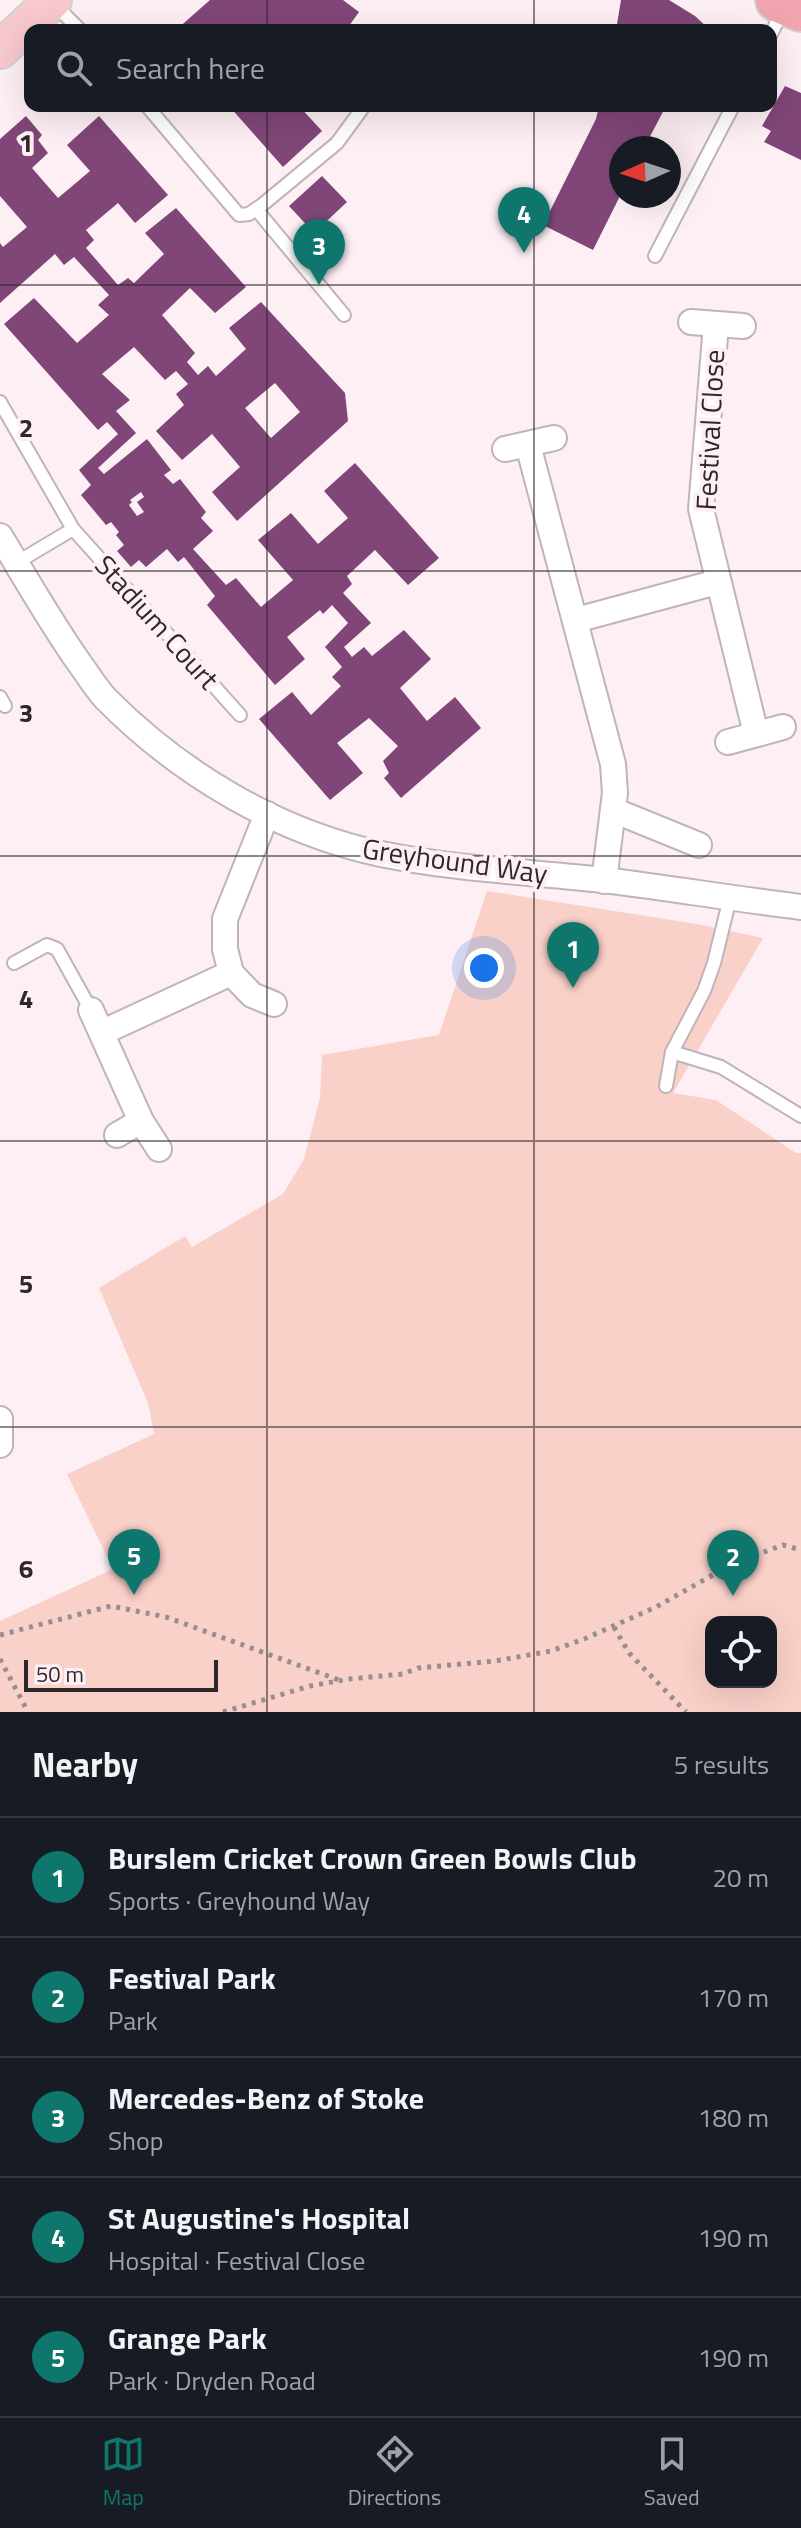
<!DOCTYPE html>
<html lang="en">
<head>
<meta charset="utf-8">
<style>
  body { margin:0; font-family:"Titillium Web",sans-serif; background:#242831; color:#f1f3f6 }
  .controls { position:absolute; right:24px; bottom:24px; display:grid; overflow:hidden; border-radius:16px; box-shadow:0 8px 32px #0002 }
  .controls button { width:72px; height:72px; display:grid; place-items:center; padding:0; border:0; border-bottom:2px solid #363941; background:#171b24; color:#f1f3f6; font:40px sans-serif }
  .compass { position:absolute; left:609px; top:136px; width:72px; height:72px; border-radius:50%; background:#171b24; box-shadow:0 8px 32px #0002; rotate:267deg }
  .scale { position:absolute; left:24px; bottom:20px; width:194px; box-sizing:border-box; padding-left:8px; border:4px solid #2d282a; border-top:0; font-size:22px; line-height:28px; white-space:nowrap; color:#2d282a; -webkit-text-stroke:6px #fdeff4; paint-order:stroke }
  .you { position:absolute; left:484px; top:968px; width:28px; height:28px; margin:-20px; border:6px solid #fff; border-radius:50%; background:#1a73e8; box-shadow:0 0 0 12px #1a73e833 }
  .badge { display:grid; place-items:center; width:52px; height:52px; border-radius:50%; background:#0f766e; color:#fff; font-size:26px; font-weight:700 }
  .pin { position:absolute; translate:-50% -66px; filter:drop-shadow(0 2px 4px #0008) }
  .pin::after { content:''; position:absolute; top:42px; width:28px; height:24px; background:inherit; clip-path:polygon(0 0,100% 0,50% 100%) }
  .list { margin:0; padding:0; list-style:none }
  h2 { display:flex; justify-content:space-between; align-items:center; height:104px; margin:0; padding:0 32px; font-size:34px }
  h2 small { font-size:26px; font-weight:400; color:#9ea1a6 }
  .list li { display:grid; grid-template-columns:52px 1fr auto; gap:24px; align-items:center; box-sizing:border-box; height:120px; padding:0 32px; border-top:2px solid #363941 }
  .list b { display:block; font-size:30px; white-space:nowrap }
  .list p { margin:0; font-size:26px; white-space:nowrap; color:#9ea1a6 }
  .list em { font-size:26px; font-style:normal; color:#9ea1a6 }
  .icon { flex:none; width:44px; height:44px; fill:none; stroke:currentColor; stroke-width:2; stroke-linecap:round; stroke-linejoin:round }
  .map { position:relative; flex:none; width:801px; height:1712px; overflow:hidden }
  .search { position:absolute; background:#171b24; box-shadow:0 8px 32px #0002; left:24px; right:24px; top:24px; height:88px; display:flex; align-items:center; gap:20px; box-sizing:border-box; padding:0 28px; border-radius:16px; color:#9ea1a6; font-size:30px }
  .sheet { height:704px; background:#171b24 }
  nav { display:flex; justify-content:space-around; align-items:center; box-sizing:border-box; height:112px; border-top:2px solid #363941; background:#171b24; font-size:22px; color:#9ea1a6 }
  nav a { display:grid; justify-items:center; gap:4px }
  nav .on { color:#0f766e }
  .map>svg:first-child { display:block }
  .green { fill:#fad1c9; fill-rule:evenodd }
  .building { fill:#804678; fill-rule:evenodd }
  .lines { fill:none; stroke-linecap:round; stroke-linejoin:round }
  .lane-casing { stroke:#c0b4b9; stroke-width:16 }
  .street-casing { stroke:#c0b4b9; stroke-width:28 }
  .primary-casing { stroke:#d1d0d0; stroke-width:40 }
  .highway-casing { stroke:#d1d0d0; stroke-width:46 }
  .path { stroke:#988e92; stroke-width:5; stroke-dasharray:4 6; stroke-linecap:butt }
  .lane { stroke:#fff; stroke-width:12 }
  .street { stroke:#fff; stroke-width:24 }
  .primary { stroke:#f7c8ce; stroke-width:36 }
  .highway { stroke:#f1a4ad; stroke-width:42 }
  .grid { fill:none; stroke:#2d282a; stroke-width:2; stroke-opacity:0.55 }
  .labels { text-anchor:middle; stroke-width:8; stroke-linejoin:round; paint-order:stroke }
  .street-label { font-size:28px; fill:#2d282a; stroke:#fdeff4 }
  .grid-label { font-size:26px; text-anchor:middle; font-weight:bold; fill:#2d282a; stroke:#fdeff4; stroke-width:8; stroke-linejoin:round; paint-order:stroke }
</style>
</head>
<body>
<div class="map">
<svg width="801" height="1712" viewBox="0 0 801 1712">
  <rect width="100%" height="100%" fill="#fdeff4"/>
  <path class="green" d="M487 891 697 924 763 938 673 1093 716 1100 796 1153H801V1712H0V1621L113 1569 67 1474 154 1434 148 1403 99 1288 185 1236 192 1247 283 1194 304 1159 320 1098 322 1055 439 1035ZM711 1622H771V1682H711Z"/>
  <g class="building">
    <polygon points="210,0 343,0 359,12 346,30 176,30"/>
    <polygon points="621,0 669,0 695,16 710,30 616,30"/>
    <polygon points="785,86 801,93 801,160 764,142 771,131 762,126"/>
    <polygon points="229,106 299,106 322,131 283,167"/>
    <polygon points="599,106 666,106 644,148 621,148 621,194 593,250 543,225 596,119"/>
    <path d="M26 116 42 135 38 140 48 153 32 168 58 198 90 171 67 145 99 116 168 195 135 223 118 203 86 230 94 240 86 248 118 285 128 278 134 283 164 254 145 233 176 208 246 287 215 313 190 288 162 315 195 353 187 362 198 375 208 366 216 376 246 349 229 328 261 302 345 393 348 421 237 521 212 492 240 467 212 434 182 460 156 431 184 405 176 394 188 384 176 371 165 380 134 347 102 374 130 400 116 411 136 433 98 468 104 474 147 439 171 470 164 475 173 484 180 479 206 512 201 518 213 531 193 549 226 585 236 578 261 607 293 580 258 540 291 513 318 544 348 518 324 491 355 463 439 558 408 585 375 550 347 576 352 584 343 593 371 623 344 647 352 657 364 647 372 656 404 630 431 659 400 688 427 721 455 697 481 728 401 798 384 778 389 773 383 761 398 746 369 718 337 743 363 773 330 800 259 719 292 692 311 715 341 686 332 677 342 667 325 647 348 623 332 605 323 614 320 610 287 637 305 659 275 685 207 605 215 596 184 557 178 562 167 549 146 567 139 560 131 567 117 551 124 545 116 535 119 532 111 522 106 525 81 495 91 485 79 470 118 434 107 422 98 430 4 324 34 298 77 343 109 315 98 305 109 295 74 257 64 265 55 254 0 303V243L3 247 27 227 0 196V139ZM275 383 300 412 271 438 245 408ZM141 492 144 497 137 502 144 512 137 516 129 505 132 502 130 500Z"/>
    <polygon points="322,176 347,202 314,233 289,206"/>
  </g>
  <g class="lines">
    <defs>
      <g id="lane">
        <polyline points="54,4 80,30"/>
        <polyline points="771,34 784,8"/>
        <polyline points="147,106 239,215 249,214 262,205 337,143 364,106"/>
        <polyline points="256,209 344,315"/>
        <polyline points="655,256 733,106"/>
        <polyline points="0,402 73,529 240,715"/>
        <polyline points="16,563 73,529"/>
        <polyline points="0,697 5,706"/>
        <polyline points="14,963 47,945 57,949 91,1010"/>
        <polyline points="672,1052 721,1067 801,1116"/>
        <polyline points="666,1086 672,1052 704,991 714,963 730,898"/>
      </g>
      <g id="street">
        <polyline points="691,322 743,326"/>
        <polyline points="716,324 701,509 756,734"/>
        <polyline points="528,445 613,764 615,793 604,881"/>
        <polyline points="505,449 554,438"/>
        <path d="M0 536C26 579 51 623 80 664 88 675 96 688 105 698 179 773 277 832 381 854 454 869 529 872 603 880 669 888 735 899 801 907"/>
        <polyline points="576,620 717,582"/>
        <polyline points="728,742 783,727"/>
        <polyline points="613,810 699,845"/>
        <polyline points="231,973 252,995 274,1004"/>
        <polyline points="91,1010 141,1121 159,1149"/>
        <polyline points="103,1032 231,973 225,949 225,919 267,814"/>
        <polyline points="117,1135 141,1121"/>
        <polyline points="0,1419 0,1445"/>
      </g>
      <polyline id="primary" points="0,50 53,0"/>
      <polyline id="highway" points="777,0 801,10"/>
    </defs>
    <use href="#lane" class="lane-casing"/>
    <use href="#street" class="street-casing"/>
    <use href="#primary" class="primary-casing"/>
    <use href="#highway" class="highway-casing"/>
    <g class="path">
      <polyline points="614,1627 629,1653 686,1712"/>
      <polyline points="0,1635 111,1606 166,1617 339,1680"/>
      <polyline points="0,1659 28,1712"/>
      <polyline points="223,1712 310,1686 349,1679 403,1674 418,1668 495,1661 551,1651 584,1639 656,1607 734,1563 783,1545 801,1550"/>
    </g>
    <use href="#lane" class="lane"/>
    <use href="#street" class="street"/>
    <use href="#primary" class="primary"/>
    <use href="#highway" class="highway"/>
  </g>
  <path class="grid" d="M267 0V30M534 0V30M267 106V1712M534 106V1712M0 285H801M0 571H801M0 856H801M0 1141H801M0 1427H801"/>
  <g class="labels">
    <g class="street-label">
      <text transform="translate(710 430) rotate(-87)" y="10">Festival Close</text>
      <text transform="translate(157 622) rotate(48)" y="10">Stadium Court</text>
      <text transform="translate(455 861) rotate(8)" y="10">Greyhound Way</text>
    </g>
  </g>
  <g class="grid-label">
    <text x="26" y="152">1</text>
    <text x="26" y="437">2</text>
    <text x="26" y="722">3</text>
    <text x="26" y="1008">4</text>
    <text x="26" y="1293">5</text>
    <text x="26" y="1578">6</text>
  </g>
</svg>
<div class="controls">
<button><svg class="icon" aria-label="locate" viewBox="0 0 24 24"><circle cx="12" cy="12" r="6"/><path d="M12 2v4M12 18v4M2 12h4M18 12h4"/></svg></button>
</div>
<svg class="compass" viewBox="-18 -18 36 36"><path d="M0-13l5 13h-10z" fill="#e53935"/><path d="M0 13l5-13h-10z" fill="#9ea1a6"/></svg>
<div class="scale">50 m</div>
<div class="you"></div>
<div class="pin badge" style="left:573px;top:988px">1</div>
<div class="pin badge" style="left:733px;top:1596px">2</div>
<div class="pin badge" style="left:319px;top:285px">3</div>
<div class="pin badge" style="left:524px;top:253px">4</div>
<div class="pin badge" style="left:134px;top:1595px">5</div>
<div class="search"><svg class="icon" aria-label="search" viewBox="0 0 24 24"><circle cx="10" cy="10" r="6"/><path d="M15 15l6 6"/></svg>Search here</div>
</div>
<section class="sheet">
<h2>Nearby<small>5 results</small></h2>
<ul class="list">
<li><span class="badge">1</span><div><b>Burslem Cricket Crown Green Bowls Club</b><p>Sports · Greyhound Way</p></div><em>20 m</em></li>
<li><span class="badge">2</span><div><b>Festival Park</b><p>Park</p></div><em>170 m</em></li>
<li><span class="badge">3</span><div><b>Mercedes-Benz of Stoke</b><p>Shop</p></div><em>180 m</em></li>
<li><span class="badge">4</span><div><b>St Augustine's Hospital</b><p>Hospital · Festival Close</p></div><em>190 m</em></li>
<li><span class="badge">5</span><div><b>Grange Park</b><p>Park · Dryden Road</p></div><em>190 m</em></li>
</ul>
</section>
<nav>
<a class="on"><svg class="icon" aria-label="map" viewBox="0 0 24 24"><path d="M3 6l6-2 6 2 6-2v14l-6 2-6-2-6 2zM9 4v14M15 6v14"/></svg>Map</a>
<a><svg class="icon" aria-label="directions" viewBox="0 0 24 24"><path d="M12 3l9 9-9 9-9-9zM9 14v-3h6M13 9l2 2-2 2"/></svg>Directions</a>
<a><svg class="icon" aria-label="saved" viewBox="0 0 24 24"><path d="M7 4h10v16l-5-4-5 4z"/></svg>Saved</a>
</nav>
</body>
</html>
